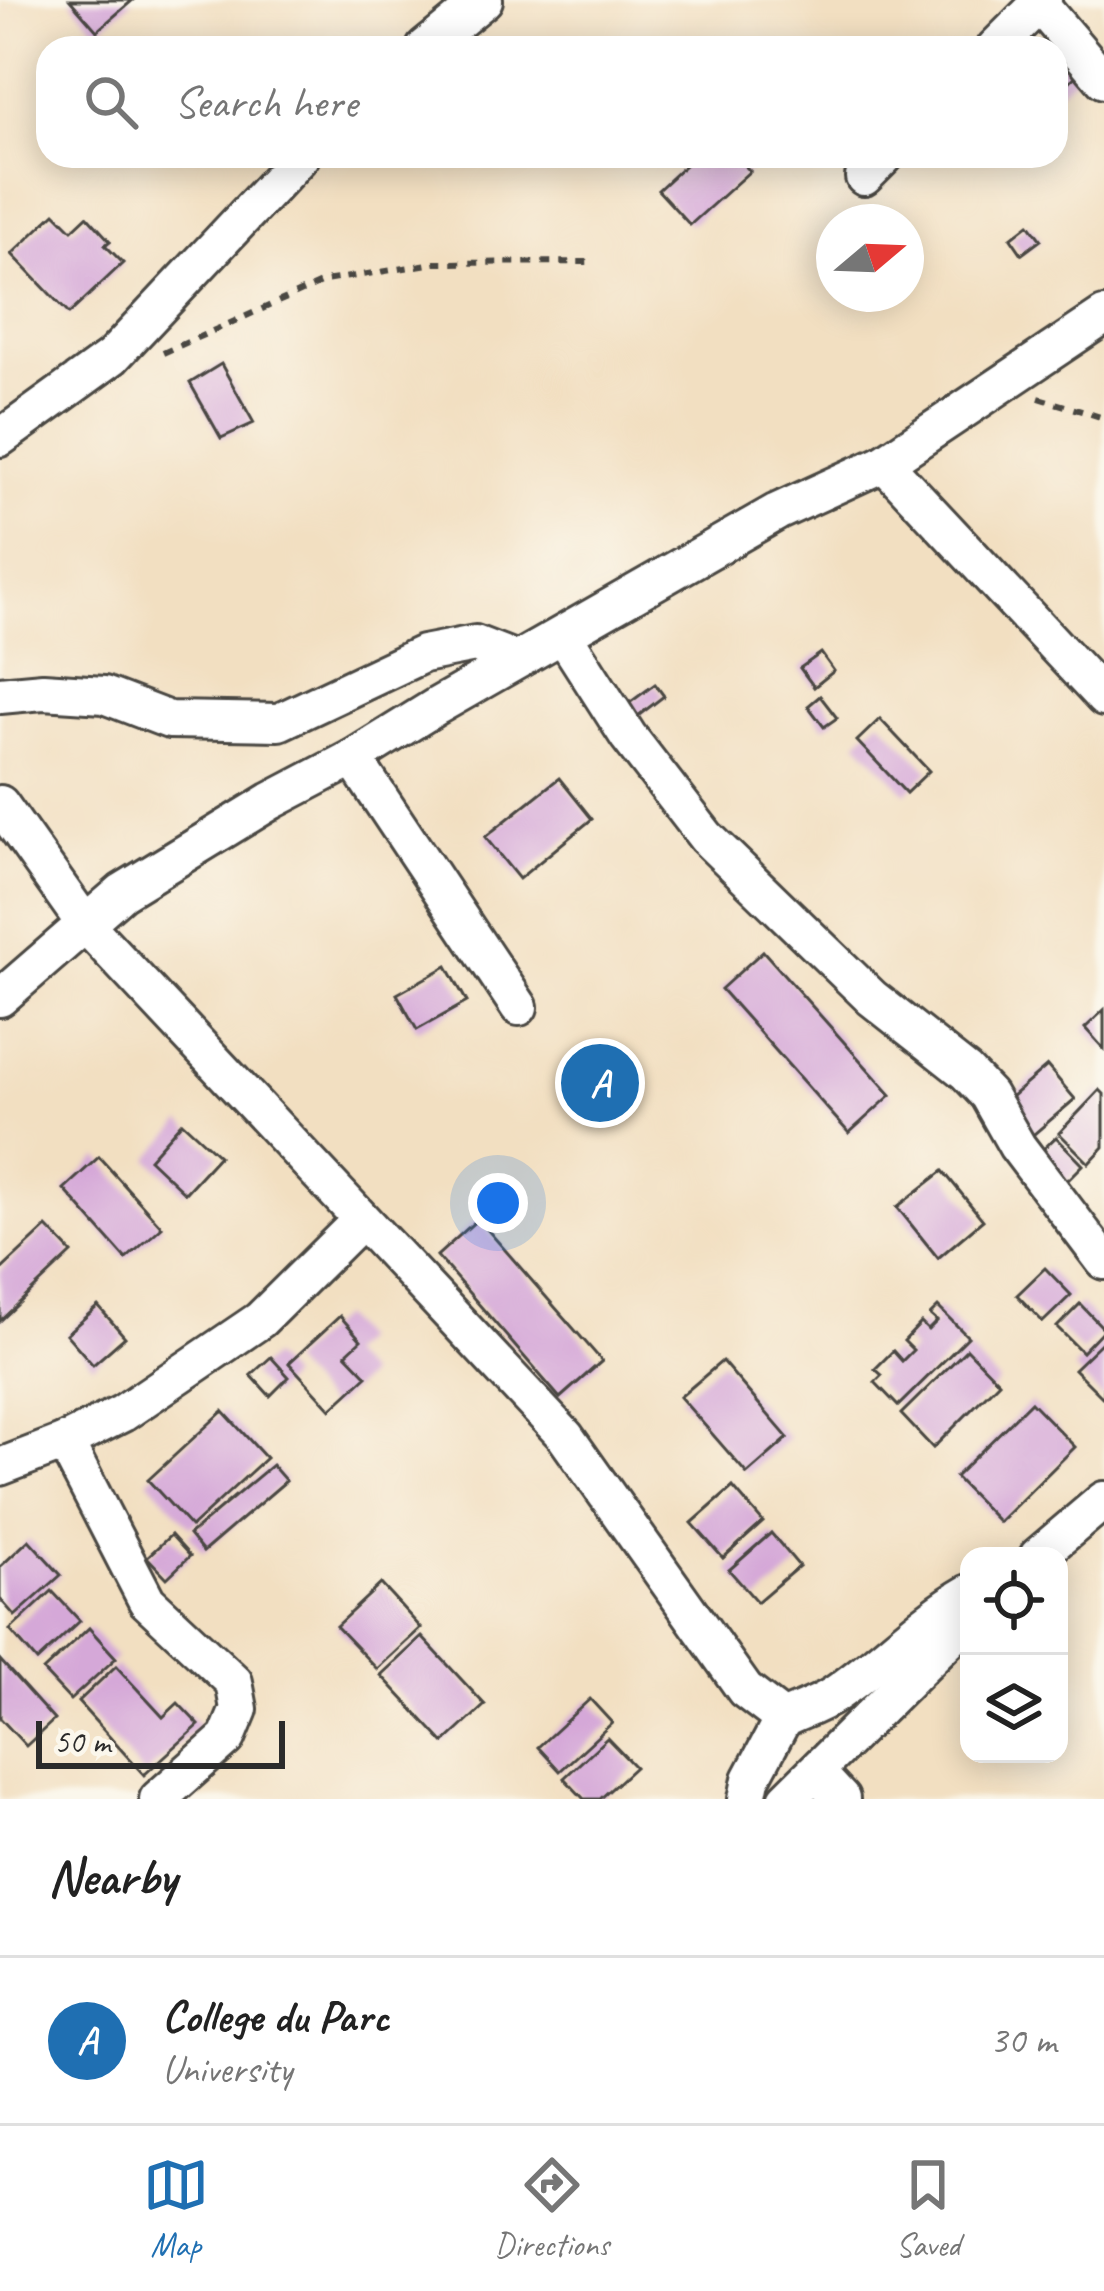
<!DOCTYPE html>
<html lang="en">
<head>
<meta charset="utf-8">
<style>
  body { margin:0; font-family:Caveat,sans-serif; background:#f2f2f2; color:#222 }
  .controls { position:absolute; right:36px; bottom:36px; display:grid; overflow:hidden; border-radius:24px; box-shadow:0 6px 30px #0003 }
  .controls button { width:108px; height:108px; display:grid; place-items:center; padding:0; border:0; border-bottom:3px solid #e0e0e0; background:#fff; color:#222; font:60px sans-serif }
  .compass { position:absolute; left:816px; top:204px; width:108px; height:108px; border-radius:50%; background:#fff; box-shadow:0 6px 30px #0003; rotate:71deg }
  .scale { position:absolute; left:36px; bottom:30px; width:249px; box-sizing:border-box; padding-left:12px; border:6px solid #2b2b2b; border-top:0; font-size:33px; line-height:42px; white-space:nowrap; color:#2b2b2b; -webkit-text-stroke:9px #fbf7ec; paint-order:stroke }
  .you { position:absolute; left:498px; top:1203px; width:42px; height:42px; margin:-30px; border:9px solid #fff; border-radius:50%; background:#1a73e8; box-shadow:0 0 0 18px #1a73e833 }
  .badge { display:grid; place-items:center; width:78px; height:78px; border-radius:50%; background:#1f6fb2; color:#fff; font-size:39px; font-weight:700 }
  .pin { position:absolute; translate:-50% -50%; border:6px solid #fff; box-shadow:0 3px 12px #0006 }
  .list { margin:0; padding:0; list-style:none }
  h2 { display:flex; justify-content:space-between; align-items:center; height:156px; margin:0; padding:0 48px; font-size:51px }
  h2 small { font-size:39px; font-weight:400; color:#767676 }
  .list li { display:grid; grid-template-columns:78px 1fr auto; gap:36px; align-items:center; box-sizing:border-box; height:168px; padding:0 48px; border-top:3px solid #e0e0e0 }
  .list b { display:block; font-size:45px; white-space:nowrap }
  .list p { margin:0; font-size:39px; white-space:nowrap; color:#767676 }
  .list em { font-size:39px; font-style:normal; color:#767676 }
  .icon { flex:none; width:66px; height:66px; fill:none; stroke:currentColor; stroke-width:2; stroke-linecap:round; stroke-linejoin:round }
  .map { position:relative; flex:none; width:1104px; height:1799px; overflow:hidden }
  .search { position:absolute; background:#fff; box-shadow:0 6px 30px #0003; left:36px; right:36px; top:36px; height:132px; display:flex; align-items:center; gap:30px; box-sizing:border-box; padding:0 42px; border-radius:36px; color:#767676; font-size:45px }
  .sheet { height:324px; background:#fff }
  nav { display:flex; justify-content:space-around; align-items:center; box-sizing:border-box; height:168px; border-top:3px solid #e0e0e0; background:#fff; font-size:33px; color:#767676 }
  nav a { display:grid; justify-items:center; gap:6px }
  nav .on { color:#1f6fb2 }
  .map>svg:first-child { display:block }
  .building { fill:#d5a8d8 }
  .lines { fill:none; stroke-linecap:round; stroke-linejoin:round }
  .minor-casing { stroke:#494642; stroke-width:42 }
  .path { stroke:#494642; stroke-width:6; stroke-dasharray:9 9; stroke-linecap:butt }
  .minor { stroke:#fff; stroke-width:36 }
</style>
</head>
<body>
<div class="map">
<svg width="1104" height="1799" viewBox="0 0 1104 1799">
  <rect width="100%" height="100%" fill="#fbf7ec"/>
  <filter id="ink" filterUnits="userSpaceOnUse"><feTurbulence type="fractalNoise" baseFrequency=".00833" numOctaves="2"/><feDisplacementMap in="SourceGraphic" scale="24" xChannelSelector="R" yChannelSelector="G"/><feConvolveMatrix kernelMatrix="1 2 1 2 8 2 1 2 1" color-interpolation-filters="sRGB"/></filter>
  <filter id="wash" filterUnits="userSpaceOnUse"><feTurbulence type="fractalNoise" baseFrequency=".004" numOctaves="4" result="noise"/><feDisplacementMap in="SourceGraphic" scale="48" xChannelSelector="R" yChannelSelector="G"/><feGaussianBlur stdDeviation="2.7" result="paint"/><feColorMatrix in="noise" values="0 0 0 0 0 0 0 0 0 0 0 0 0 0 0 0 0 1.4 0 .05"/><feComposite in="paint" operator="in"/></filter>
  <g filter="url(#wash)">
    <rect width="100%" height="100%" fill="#f2dfc1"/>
    <g id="blocks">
      <g class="building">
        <polygon points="70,0 133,0 97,31"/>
        <polygon points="1056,48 1080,72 1056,94"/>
        <polygon points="695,156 728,156 734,163 738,159 750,171 690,225 658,190"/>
        <polygon points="55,213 72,230 87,216 110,241 105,245 123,263 69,314 12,254"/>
        <polygon points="1029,224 1041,240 1022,254 1011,238"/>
        <polygon points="221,364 254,423 221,438 190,383"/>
        <polygon points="821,653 834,671 814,687 800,668"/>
        <polygon points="655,684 664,696 638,716 628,704"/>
        <polygon points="820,696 837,718 824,727 808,706"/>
        <polygon points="880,719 929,771 906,793 857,741"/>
        <polygon points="559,778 592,819 519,879 485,837"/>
        <polygon points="763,951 891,1095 849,1133 721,989"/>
        <polygon points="447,966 467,1002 417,1030 397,994"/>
        <polygon points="1104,1010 1104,1049 1085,1028"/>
        <polygon points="1047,1066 1075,1099 1033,1135 1005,1102"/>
        <polygon points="1100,1090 1104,1094 1104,1147 1089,1163 1059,1133"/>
        <polygon points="182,1122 219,1156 185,1193 149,1159"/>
        <polygon points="1056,1137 1083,1165 1063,1185 1036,1156"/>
        <polygon points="99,1157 162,1227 126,1259 64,1189"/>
        <polygon points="943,1171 983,1220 938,1258 897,1207"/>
        <polygon points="478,1219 602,1361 560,1398 437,1256"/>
        <polygon points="47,1227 72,1253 0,1321 0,1271"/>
        <polygon points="1045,1268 1071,1295 1043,1322 1017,1295"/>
        <polygon points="1080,1304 1104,1329 1082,1352 1057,1327"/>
        <polygon points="98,1306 125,1337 93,1365 66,1334"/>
        <polygon points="938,1307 968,1337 898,1406 875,1382 882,1375 875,1369 893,1351 902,1361 913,1350 904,1341 921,1323 928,1330 937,1321 930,1315"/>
        <polygon points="340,1316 361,1340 346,1354 367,1376 331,1409 289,1363"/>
        <polygon points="1101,1343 1104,1346 1104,1399 1074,1369"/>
        <polygon points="967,1349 999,1382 933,1448 901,1414"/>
        <polygon points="271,1357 289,1377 270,1396 251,1375"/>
        <polygon points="722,1361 788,1438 747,1474 680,1397"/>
        <polygon points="1031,1402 1075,1447 999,1522 955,1477"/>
        <polygon points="223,1411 266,1458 191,1527 148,1480"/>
        <polygon points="272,1465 286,1481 203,1552 189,1535"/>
        <polygon points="733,1487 763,1522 723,1558 692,1523"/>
        <polygon points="771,1533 799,1566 757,1602 729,1570"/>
        <polygon points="171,1535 190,1556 167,1578 147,1557"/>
        <polygon points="29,1540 61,1575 15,1616 0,1599 0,1567"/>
        <polygon points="381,1584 421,1628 377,1669 336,1626"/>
        <polygon points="52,1591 80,1621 37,1661 10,1630"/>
        <polygon points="89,1628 116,1658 70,1700 43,1671"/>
        <polygon points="422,1637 485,1705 444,1743 381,1675"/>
        <polygon points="0,1660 54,1720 26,1746 0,1718"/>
        <polygon points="116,1666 163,1717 178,1703 199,1725 144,1775 78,1702"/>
        <polygon points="590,1699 612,1723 560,1771 538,1747"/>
        <polygon points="607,1738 635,1767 600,1799 584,1799 564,1778"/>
      </g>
    </g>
  </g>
  <g filter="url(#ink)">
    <use href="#blocks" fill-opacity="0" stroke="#494642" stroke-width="3"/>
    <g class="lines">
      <defs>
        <g id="minor">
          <polyline points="1039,4 1104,80"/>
          <polyline points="425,48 484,0"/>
          <polyline points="995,48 1043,0"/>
          <polyline points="864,177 885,156"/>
          <polyline points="0,438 112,357 301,156"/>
          <polyline points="884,463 1104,698"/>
          <polyline points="564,636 628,736 706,837 872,998 966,1072 988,1095 1017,1146 1104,1261"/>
          <polyline points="0,695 43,691 104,695 169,720 279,722 423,654 475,644 516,660"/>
          <polyline points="353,758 519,1007"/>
          <path d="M0 804 85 924 565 1436 745 1690 783 1719C800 1711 819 1705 834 1695 881 1663 920 1621 969 1593"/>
          <polyline points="0,998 122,892 271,801 353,758 437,706 777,512 884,463 1104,316"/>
          <polyline points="65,1442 147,1601 234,1682 239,1709 227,1738 158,1799"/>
          <polyline points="0,1467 65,1442 123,1413 260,1320 360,1221"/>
          <polyline points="1038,1556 1104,1500"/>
          <polyline points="816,1772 841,1799"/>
          <polyline points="747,1799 751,1779 783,1719"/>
          <polyline points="787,1799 969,1619"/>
        </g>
      </defs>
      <use href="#minor" class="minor-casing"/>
      <g class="path">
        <polyline points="163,353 325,281 435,263 593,262"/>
        <polyline points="1039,398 1104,418"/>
      </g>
      <use href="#minor" class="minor"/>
    </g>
  </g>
</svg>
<div class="controls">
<button><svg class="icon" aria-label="locate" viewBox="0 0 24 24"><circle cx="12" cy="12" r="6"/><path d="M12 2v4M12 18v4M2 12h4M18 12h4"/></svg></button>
<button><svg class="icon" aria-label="layers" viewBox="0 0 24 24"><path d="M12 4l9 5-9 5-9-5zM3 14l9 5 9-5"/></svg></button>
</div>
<svg class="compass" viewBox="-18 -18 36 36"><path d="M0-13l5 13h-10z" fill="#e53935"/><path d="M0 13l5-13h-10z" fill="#767676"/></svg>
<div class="scale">50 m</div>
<div class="you"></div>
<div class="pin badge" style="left:600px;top:1083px">A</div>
<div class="search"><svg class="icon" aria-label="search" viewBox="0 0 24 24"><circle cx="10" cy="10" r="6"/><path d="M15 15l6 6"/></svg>Search here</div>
</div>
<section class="sheet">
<h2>Nearby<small></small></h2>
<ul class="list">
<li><span class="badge">A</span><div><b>College du Parc</b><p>University</p></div><em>30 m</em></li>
</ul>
</section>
<nav>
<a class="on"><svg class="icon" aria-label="map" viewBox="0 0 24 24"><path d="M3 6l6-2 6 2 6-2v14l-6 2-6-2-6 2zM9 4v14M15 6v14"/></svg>Map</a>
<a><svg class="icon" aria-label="directions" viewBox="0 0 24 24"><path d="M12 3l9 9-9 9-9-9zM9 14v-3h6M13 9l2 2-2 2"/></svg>Directions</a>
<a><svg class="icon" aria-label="saved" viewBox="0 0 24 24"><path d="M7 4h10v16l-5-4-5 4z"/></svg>Saved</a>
</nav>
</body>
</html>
